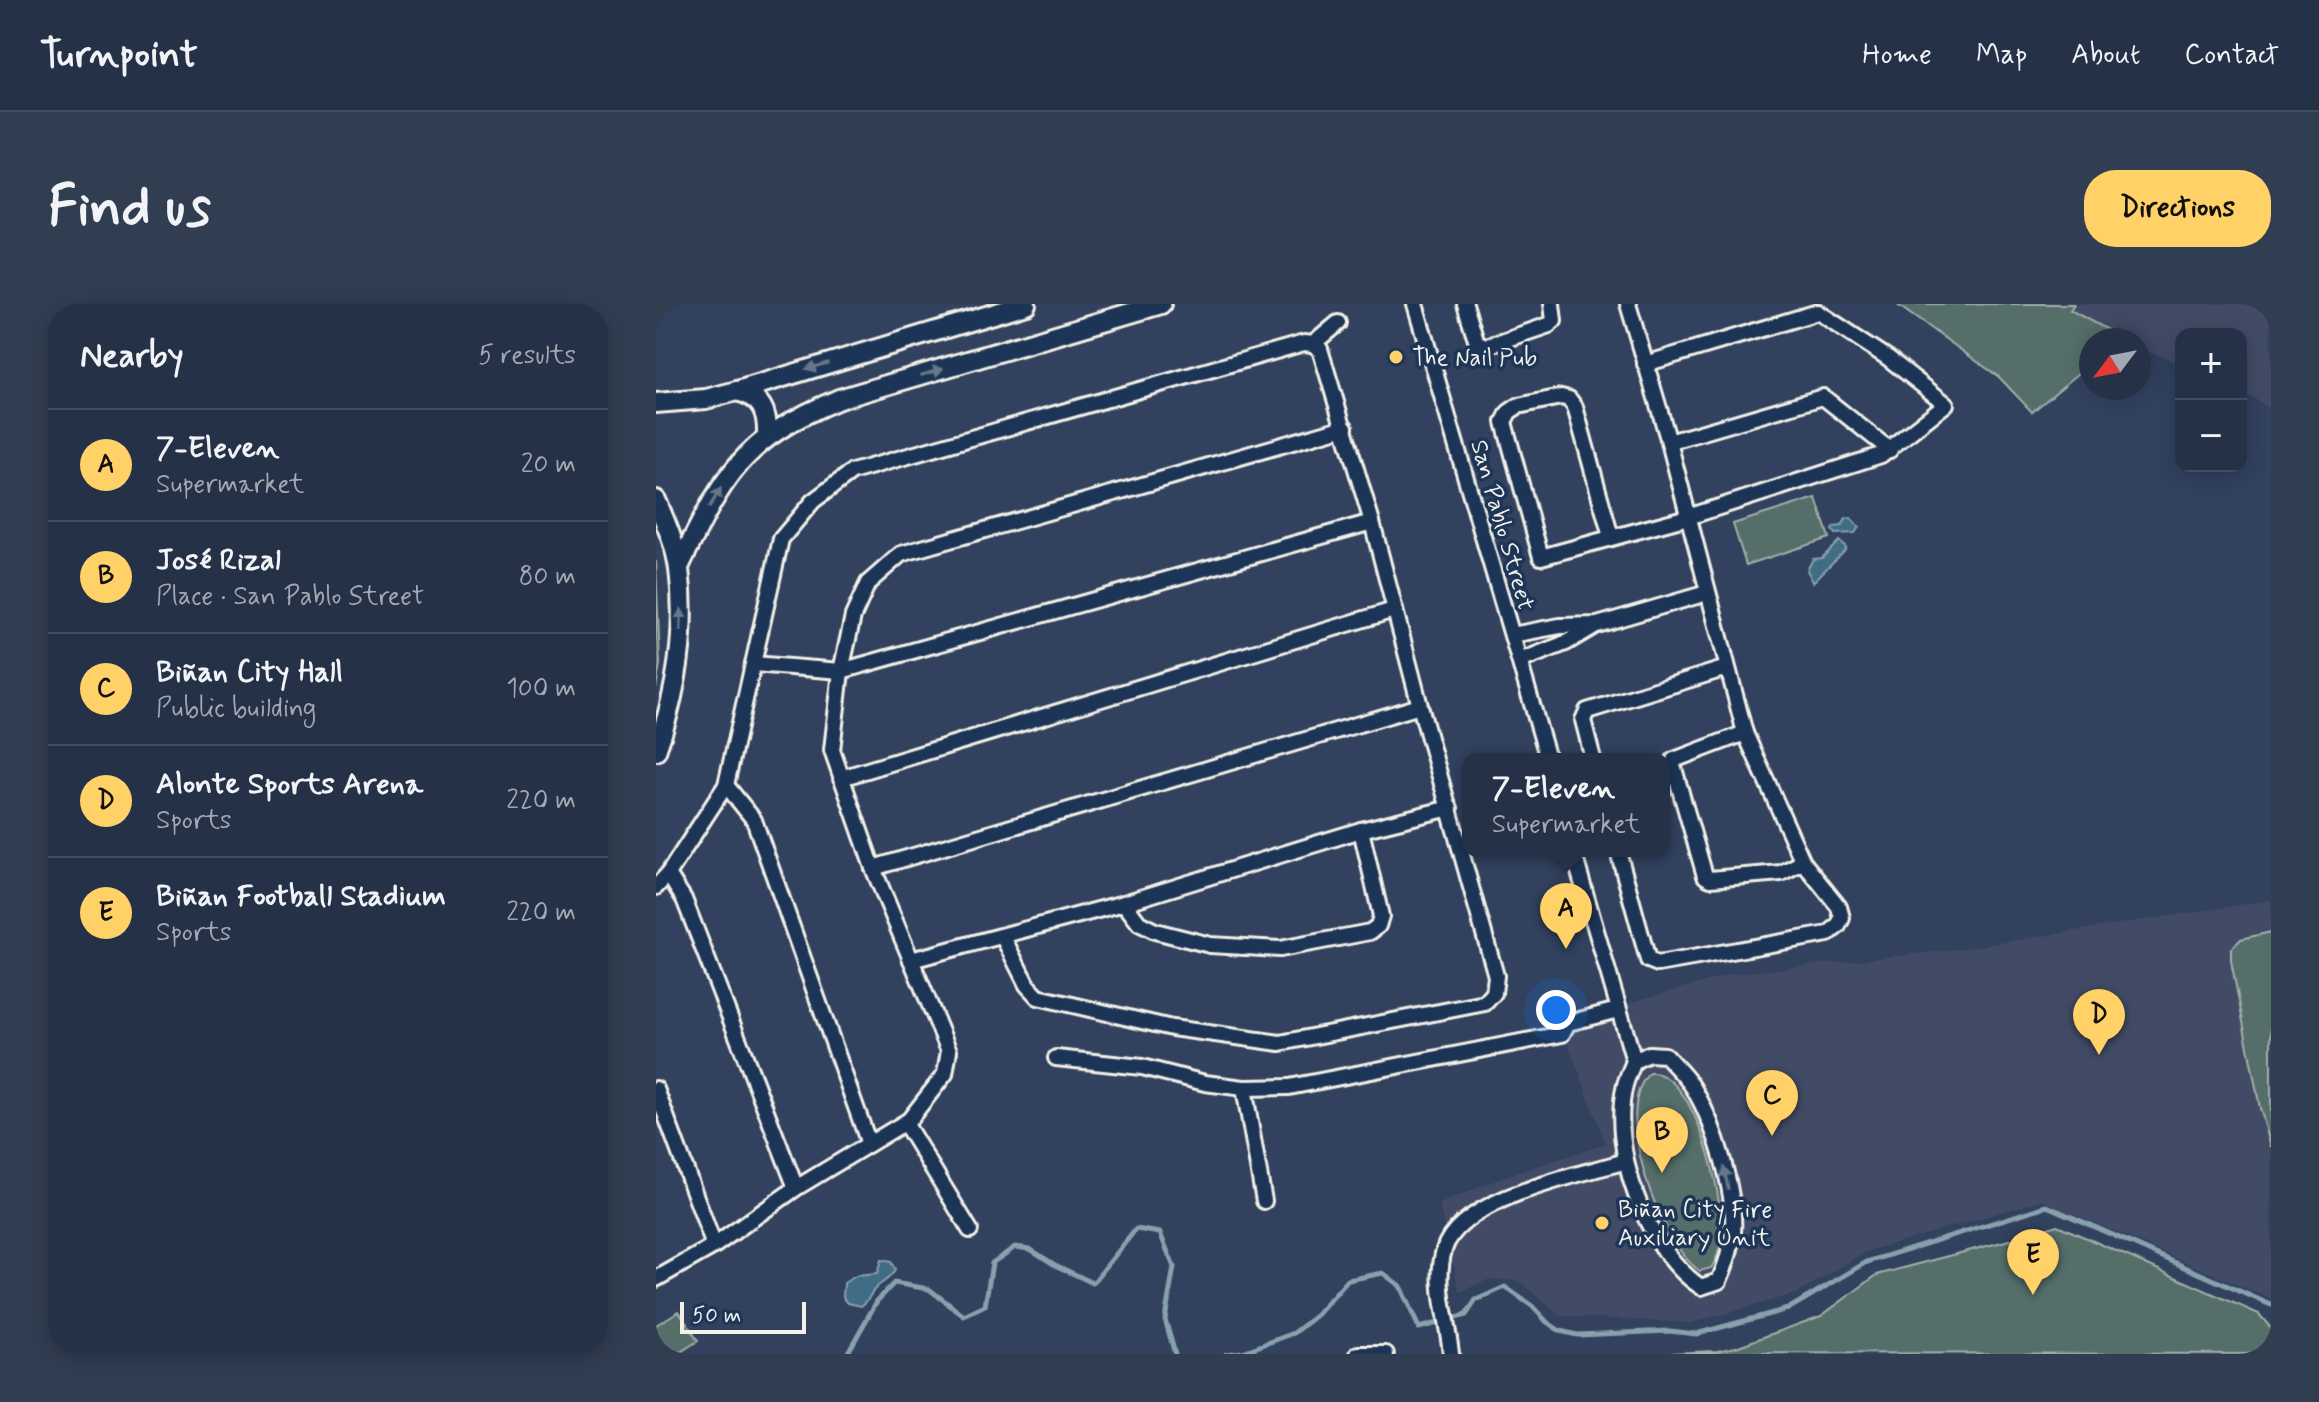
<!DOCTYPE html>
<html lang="en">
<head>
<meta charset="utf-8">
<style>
  body { margin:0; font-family:Mynerve,sans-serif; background:#313d51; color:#f1f3f6 }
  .controls { position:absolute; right:24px; top:24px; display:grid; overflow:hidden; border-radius:16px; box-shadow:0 4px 20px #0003 }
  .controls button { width:72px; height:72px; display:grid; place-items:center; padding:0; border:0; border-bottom:2px solid #424c5f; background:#253146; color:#f1f3f6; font:40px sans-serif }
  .compass { position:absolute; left:1423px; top:24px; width:72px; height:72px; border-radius:50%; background:#253146; box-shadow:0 4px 20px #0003; rotate:238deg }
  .scale { position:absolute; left:24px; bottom:20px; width:126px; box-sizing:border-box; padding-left:8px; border:4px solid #f4f1e8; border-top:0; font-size:22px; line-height:28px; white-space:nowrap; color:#f4f1e8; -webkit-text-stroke:6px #1d3557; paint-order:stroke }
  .you { position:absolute; left:900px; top:706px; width:28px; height:28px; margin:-20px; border:6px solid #fff; border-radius:50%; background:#1a73e8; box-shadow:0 0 0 12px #1a73e833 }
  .badge { display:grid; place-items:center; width:52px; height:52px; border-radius:50%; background:#ffd166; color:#111; font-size:26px; font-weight:700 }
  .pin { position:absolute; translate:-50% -66px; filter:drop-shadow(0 2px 4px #0008) }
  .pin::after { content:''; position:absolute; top:42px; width:28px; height:24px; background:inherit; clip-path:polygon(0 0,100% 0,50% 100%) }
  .popup { position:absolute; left:806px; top:449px; width:208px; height:104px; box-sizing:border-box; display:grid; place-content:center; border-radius:16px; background:#253146; filter:drop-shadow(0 2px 6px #0005); font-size:26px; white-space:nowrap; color:#a3a9b3 }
  .popup b { font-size:30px; color:#f1f3f6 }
  .popup::after { content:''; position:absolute; left:50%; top:100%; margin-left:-16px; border:16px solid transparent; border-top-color:#253146 }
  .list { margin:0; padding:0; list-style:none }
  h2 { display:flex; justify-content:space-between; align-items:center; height:104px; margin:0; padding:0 32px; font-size:34px }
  h2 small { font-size:26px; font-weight:400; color:#a3a9b3 }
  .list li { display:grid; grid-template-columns:52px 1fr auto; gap:24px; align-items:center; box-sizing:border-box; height:112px; padding:0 32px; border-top:2px solid #424c5f }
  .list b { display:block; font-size:30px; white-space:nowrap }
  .list p { margin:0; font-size:26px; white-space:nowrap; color:#a3a9b3 }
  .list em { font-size:26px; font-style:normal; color:#a3a9b3 }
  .map { position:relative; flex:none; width:1615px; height:1050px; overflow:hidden; border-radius:32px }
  header { display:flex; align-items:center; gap:48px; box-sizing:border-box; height:112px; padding:0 40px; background:#253146; border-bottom:2px solid #424c5f }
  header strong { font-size:38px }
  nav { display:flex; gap:44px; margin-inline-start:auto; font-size:28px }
  .intro { display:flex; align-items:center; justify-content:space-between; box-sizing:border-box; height:192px; padding:0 48px }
  h1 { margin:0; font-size:56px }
  .button { padding:20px 36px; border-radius:32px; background:#ffd166; color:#111; font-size:28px; font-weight:700 }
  main { display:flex; gap:48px; padding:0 48px }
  aside { flex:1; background:#253146; border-radius:32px; box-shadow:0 4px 20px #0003 }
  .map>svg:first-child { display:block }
  .built { fill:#434c66 }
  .green { fill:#556e6b; stroke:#a4b0aa; stroke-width:2 }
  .water { fill:#406c85; stroke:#88a1ad; stroke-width:2 }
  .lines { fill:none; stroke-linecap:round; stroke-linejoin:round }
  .stream { stroke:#88a1ad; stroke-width:5 }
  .minor-casing { stroke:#f4f1e8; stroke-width:20 }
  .secondary-casing { stroke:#f4f1e8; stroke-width:24 }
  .minor { stroke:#1d3557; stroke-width:14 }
  .secondary { stroke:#1d3557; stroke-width:18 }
  .oneway { fill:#68778a }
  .poi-dot { fill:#ffd166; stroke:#1d3557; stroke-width:3 }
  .labels { text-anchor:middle; stroke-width:7; stroke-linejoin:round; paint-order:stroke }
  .poi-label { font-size:24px; fill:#f4f1e8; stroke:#1d3557; text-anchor:start }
  .street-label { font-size:24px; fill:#f4f1e8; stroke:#1d3557 }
</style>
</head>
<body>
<header>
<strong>Turnpoint</strong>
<nav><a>Home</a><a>Map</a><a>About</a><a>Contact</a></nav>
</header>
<div class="intro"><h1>Find us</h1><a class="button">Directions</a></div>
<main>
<aside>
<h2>Nearby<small>5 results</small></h2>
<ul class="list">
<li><span class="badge">A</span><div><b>7-Eleven</b><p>Supermarket</p></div><em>20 m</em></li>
<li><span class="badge">B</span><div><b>José Rizal</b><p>Place · San Pablo Street</p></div><em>80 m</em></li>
<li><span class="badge">C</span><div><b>Biñan City Hall</b><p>Public building</p></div><em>100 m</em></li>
<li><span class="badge">D</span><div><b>Alonte Sports Arena</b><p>Sports</p></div><em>220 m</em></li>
<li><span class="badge">E</span><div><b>Biñan Football Stadium</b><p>Sports</p></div><em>220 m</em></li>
</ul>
</aside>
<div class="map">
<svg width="1615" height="1050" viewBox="0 0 1615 1050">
  <rect width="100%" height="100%" fill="#31415e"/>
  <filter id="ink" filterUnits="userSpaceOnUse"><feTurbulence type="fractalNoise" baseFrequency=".0125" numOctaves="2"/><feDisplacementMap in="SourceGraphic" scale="16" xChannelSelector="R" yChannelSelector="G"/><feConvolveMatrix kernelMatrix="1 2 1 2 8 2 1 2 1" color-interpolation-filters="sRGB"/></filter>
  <g filter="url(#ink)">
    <g class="built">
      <polygon points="1418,0 1615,0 1615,104 1585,88 1585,30 1525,30 1525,60 1486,45 1483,43 1483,36 1469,36 1413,6"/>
      <polygon points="1615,596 1615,995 1386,896 1209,948 1142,989 1035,1019 904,1012 863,977 834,975 804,988 783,900 850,872 950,840 904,718 1077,670 1304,645"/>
    </g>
    <g class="green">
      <polygon points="1240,0 1418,0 1414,6 1466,34 1435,36 1435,59 1376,108 1343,73"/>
      <polygon points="1160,194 1173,234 1090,261 1077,220"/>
      <polygon points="0,257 4,360 0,384"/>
      <polygon points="1615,628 1615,843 1604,804 1575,657 1575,645 1585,635"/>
      <path d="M994 769C1041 767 1069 898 1065 935 1064 946 1061 955 1055 964L1044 967C1004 941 954 803 994 769Z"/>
      <polygon points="1401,921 1603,1010 1615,1024 1615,1050 1012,1049 1061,1047 1080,1043 1165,1012 1221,971 1365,933"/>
      <polygon points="23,1007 42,1037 21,1050 0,1050 0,1021"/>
    </g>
    <g class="water">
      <polygon points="1195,214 1203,223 1199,229 1179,230 1176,226 1178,223 1186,222 1190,215"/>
      <polygon points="1183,237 1190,243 1188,247 1157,278 1151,266 1157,255 1166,254"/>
      <path d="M225 956 235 958 239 966C234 976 225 978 218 986 212 993 213 997 205 1002L192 999 187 993 188 979 200 972 221 970Z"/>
    </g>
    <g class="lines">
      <g class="stream">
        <polyline points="191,1050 221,997 238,979 273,985 308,1012 329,1002 336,959 359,943 374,945 399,961 437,979 480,925 504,929 518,963 509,1015 519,1050"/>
        <polyline points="570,1050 587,1048 638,1029 661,1011 692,976 727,969 744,982 763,1024 810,1011 820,996 849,983 876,1002 891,1018 904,1027 921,1031 1014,1027 1040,1030 1132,1005 1211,958 1391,902 1615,1001"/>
      </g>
      <defs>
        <g id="minor">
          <polyline points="759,0 892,455"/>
          <polyline points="809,0 821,39 831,42 893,21 898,17 896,0"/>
          <polyline points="1013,138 1167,93 1234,146"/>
          <polyline points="955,233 919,103 913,95 905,93 862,102 853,108 848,118 885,253 1032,213 1225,151 1290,100 1232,54 1162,8 989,60"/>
          <polyline points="856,331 904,322 941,321 1051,289"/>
          <polyline points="864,357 910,339 937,323"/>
          <polyline points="97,360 185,367 716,218"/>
          <polyline points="1089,429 1018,456 1017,461 1049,572 1054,575 1125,569 1147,558"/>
          <polyline points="937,455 927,416 931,407 1071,364"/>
          <polyline points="185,474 738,306"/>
          <polyline points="70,481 98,516 213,840"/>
          <path d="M917 547 978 757C975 765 971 773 969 781 953 844 990 947 1045 983L1063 977C1070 961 1075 946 1077 929 1080 888 1059 821 1038 785 1031 773 1019 762 1009 751L993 750 978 757"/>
          <polyline points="962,547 992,656 1002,660 1172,630 1182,622 1186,614 1183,603 1147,558 1089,429 1013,138 972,0"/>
          <polyline points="217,564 764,402"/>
          <polyline points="12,570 28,595 140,884"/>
          <polyline points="0,583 12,570 70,481 125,235 157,197 196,168 648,39 657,40"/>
          <polyline points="468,599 483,619 499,627 554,641 624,645 714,628 722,622 725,612 705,526"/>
          <polyline points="347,633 371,681 382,693 516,724 624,739 829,699 838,689 840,672 764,402 716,218 664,45 657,40 682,19"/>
          <polyline points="255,656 468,599 705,526 794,504"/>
          <polyline points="400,754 486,763 549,779 588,784 633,783 906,730 912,719 962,706"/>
          <polyline points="588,784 608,897"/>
          <polyline points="0,785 58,942"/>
          <polyline points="249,819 314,926"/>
          <polyline points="0,975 58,942 140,884 253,816 289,770 293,747 217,564 176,446 185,367 197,312 212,279 245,250 689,123"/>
          <polyline points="702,1050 730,1050"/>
          <path d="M795 1050C792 1016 778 981 788 946 803 894 923 871 970 857"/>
        </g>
        <g id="secondary">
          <path d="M81 87C106 93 112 108 111 133"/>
          <polyline points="0,99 50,95 81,87 370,0"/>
          <path d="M0 196C9 217 20 242 23 265 31 327 21 389 0 447"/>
          <path d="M23 263C67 172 86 135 183 95L505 0"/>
        </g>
      </defs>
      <use href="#minor" class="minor-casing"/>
      <use href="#secondary" class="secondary-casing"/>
      <use href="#minor" class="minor"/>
      <use href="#secondary" class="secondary"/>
    </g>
    <defs><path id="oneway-solid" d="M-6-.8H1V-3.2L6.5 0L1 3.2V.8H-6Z" transform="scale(2)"/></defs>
    <g class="oneway">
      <use href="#oneway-solid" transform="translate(161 62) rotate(164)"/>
      <use href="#oneway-solid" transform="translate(276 68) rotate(-17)"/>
      <use href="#oneway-solid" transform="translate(59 194) rotate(-59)"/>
      <use href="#oneway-solid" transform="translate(25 316) rotate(-89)"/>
      <use href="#oneway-solid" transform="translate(1070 874) rotate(-101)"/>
    </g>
  </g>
  <g class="poi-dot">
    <circle cx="740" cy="53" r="8"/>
    <circle cx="946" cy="919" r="8"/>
  </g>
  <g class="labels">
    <g class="poi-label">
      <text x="756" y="61">The Nail Pub</text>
      <text x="962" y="913">Biñan City Fire<tspan x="962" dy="28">Auxiliary Unit</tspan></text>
    </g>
    <g class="street-label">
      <text transform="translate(847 221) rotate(74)" y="8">San Pablo Street</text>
    </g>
  </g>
</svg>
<div class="controls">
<button>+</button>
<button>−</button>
</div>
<svg class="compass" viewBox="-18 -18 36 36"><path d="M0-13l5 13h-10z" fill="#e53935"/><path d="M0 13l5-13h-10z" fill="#a3a9b3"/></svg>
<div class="scale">50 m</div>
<div class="you"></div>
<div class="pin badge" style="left:910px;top:645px">A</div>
<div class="popup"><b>7-Eleven</b>Supermarket</div>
<div class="pin badge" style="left:1006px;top:869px">B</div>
<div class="pin badge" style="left:1116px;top:832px">C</div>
<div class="pin badge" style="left:1443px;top:751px">D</div>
<div class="pin badge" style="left:1377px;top:991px">E</div>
</div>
</main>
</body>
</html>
